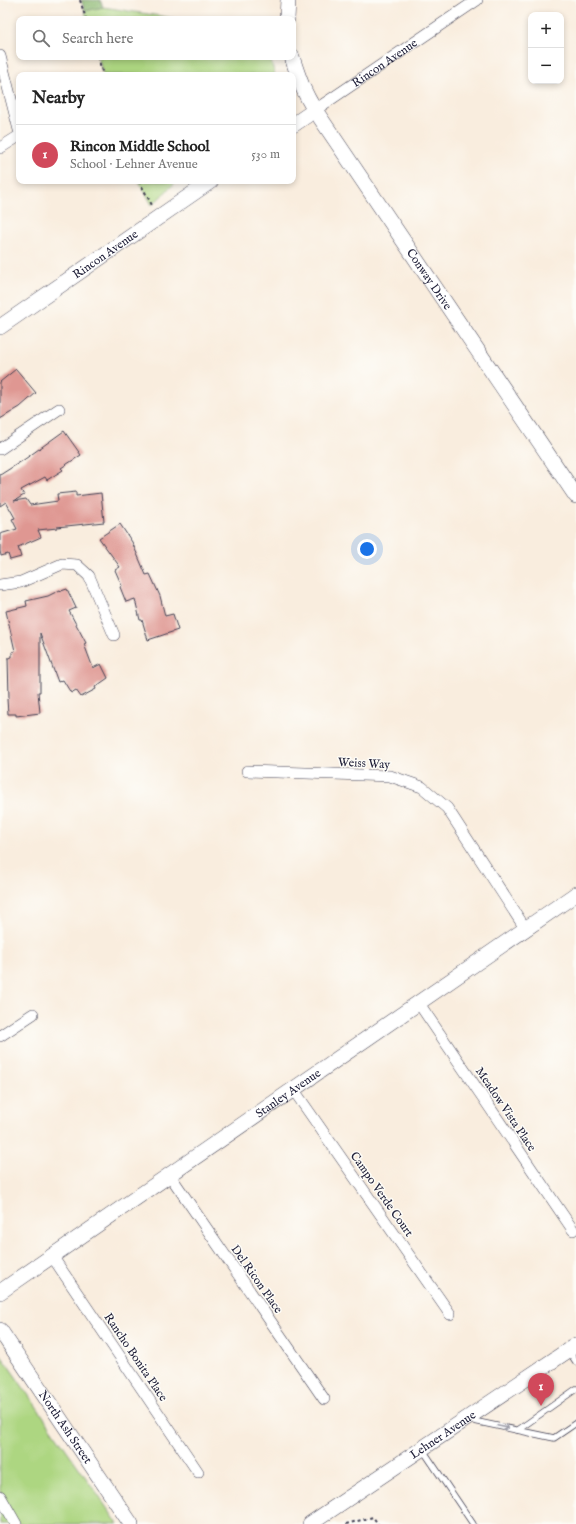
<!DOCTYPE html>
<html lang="en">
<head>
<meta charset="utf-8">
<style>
  body { margin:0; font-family:"IM FELL English",serif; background:#f6f6f6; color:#222 }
  .controls { position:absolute; right:12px; top:12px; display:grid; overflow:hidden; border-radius:8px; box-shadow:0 2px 6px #0003 }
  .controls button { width:36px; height:36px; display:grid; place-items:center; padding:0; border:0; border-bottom:1px solid #e0e0e0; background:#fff; color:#222; font:20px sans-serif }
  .you { position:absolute; left:367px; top:549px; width:14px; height:14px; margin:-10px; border:3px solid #fff; border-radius:50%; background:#1a73e8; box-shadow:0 0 0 6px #1a73e833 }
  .badge { display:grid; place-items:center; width:26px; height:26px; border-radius:50%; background:#d1495b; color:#fff; font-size:13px; font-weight:700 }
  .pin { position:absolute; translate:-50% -33px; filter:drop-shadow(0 1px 2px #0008) }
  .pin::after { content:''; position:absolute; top:21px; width:14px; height:12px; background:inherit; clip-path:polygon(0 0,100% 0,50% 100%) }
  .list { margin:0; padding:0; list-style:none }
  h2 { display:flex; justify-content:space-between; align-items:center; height:52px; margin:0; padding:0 16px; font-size:17px }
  h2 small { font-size:13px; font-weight:400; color:#767676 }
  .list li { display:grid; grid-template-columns:26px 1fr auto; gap:12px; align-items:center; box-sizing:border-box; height:60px; padding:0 16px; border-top:1px solid #e0e0e0 }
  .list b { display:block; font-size:15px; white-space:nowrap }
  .list p { margin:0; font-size:13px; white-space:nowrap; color:#767676 }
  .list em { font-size:13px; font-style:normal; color:#767676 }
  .icon { flex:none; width:22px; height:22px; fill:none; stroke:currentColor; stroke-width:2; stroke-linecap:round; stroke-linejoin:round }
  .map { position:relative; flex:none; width:576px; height:1524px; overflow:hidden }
  .search { position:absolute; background:#fff; box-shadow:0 2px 6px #0003; left:16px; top:16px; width:280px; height:44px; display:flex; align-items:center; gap:10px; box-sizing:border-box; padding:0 14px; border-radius:8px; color:#767676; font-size:15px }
  .panel { position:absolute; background:#fff; box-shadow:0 2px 6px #0003; left:16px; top:72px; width:280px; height:112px; border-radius:8px }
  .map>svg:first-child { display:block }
  .green { fill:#add681; stroke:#687c5e }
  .forest { fill:#8ab76f; stroke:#566c55 }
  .building { fill:#df9792 }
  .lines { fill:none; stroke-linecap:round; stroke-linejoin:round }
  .lane-casing { stroke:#424053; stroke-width:7 }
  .street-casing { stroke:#424053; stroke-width:12 }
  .secondary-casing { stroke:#424053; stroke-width:16 }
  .path { stroke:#424053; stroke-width:2; stroke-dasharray:3 3; stroke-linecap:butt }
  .lane { stroke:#fff; stroke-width:5.5 }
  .street { stroke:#fff; stroke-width:11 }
  .secondary { stroke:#fff; stroke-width:15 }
  .oneway { stroke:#9c9ca7 }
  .labels { text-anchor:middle; stroke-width:3; stroke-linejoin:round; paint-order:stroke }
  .street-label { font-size:12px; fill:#22223b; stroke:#fdfcf7 }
</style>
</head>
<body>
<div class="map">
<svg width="576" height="1524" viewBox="0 0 576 1524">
  <rect width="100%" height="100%" fill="#fdfcf7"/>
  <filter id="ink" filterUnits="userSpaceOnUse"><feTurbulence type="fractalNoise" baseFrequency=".025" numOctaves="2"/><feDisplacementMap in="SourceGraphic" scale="8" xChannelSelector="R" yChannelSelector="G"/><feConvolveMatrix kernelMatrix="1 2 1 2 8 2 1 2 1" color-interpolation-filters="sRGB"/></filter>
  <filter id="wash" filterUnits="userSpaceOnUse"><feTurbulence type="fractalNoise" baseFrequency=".012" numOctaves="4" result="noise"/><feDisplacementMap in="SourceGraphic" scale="16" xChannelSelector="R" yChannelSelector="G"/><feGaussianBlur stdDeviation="0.9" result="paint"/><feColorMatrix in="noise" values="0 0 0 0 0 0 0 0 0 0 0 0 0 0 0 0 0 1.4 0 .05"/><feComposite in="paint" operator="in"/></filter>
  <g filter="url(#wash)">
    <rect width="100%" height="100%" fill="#f9edde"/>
    <g class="green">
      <polygon points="103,7 179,19 87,19 85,11"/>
      <polygon points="98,57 270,57 275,75 103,75"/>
      <polygon points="139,181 177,181 152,205"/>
      <polygon points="0,1354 118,1524 0,1524"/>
    </g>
    <polygon class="forest" points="81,0 100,0 103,7 85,11"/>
    <g id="blocks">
      <g class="building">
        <polygon points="16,369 36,393 20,407 0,419 0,382"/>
        <polygon points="64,431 81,455 61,468 63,470 47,480 45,477 21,490 24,495 14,501 26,499 30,505 58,501 57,494 76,492 76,496 101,493 104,522 57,527 57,528 38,530 41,537 18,547 21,557 10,560 8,554 1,556 0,551 0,534 17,529 12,519 15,518 6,502 0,506 0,475 25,459"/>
        <polygon points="120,524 132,542 146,575 150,574 160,596 165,616 173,614 178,630 148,640 142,620 140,620 135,599 126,602 120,587 122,586 115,570 120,567 99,538"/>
        <polygon points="67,589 76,608 69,611 86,643 84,644 93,668 101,664 108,678 95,687 96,689 81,697 76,690 71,693 63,680 58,682 40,633 40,692 38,692 40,713 16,716 16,714 8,714 7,699 9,698 8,658 12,657 12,652 15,651 6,611 27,606 26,601 48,596 60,590 61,591"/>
      </g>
    </g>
  </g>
  <g filter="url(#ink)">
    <use href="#blocks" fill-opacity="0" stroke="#424053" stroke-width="1"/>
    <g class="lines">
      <defs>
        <g id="lane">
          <polyline points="568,1350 576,1362"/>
          <polyline points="469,1420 554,1438 576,1423"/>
          <polyline points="518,1430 576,1389"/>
          <polyline points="423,1450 473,1524"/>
        </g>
        <g id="street">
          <polyline points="0,56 19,130"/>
          <path id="s1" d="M315 110 477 0"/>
          <polyline points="0,148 19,136"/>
          <polyline points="0,449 59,409"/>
          <polyline points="0,585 21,582 62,564 77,565 89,576 114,635"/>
          <polyline points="247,771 390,776 422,787 447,808 525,928"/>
          <polyline points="418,1002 573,1230"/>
          <polyline points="0,1036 33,1014"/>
          <polyline points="293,1089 450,1314"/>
          <polyline points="169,1174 324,1399"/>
          <polyline points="52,1256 198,1472"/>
          <polyline points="0,1496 16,1524"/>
        </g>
        <g id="secondary">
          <polyline points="287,19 288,0"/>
          <path id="s2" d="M292 57C298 76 304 94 315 110L576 496"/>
          <polyline points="293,125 315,110"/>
          <path id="s3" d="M0 327 211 181"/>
          <path id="s4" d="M0 1292 576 894"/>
          <path id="s5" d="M0 1330 131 1524"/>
          <path id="s6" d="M310 1524 576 1345"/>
        </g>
      </defs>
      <use href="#lane" class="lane-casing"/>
      <use href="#street" class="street-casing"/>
      <use href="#secondary" class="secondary-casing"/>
      <g class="path">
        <polyline points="80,0 86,19"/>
        <polyline points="98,57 103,75"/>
        <polyline points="139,181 153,207"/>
        <polyline points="346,1524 373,1517 378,1524"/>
        <polyline points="413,1524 414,1524"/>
      </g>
      <use href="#lane" class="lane"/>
      <use href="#street" class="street"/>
      <use href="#secondary" class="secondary"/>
    </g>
    <defs><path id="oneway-shaft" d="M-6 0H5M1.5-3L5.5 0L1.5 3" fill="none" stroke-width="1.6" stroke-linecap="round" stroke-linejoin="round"/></defs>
    <use class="oneway" href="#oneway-shaft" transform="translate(503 1427) rotate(12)"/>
  </g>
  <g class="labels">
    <g class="street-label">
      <text dy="4" stroke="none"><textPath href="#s1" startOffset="84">Rincon Avenue</textPath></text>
      <text dy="4" stroke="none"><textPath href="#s3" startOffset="128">Rincon Avenue</textPath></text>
      <text dy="4" stroke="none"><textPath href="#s2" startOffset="262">Conway Drive</textPath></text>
      <text transform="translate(364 763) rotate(3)" y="4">Weiss Way</text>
      <text dy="4" stroke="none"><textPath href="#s4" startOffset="350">Stanley Avenue</textPath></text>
      <text transform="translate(506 1109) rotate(56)" y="4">Meadow Vista Place</text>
      <text transform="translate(382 1194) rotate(55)" y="4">Campo Verde Court</text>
      <text transform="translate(257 1279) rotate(55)" y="4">Del Ricon Place</text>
      <text transform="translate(136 1357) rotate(56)" y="4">Rancho Bonita Place</text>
      <text dy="4" stroke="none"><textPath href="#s5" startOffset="117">North Ash Street</textPath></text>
      <text dy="4" stroke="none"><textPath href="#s6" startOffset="160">Lehner Avenue</textPath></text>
    </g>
  </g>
</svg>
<div class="controls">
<button>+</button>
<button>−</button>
</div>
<div class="you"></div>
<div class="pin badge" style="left:541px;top:1406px">1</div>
<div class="search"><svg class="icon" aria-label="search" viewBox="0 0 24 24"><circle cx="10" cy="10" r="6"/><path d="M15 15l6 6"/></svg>Search here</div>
<section class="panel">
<h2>Nearby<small></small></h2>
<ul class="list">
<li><span class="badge">1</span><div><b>Rincon Middle School</b><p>School · Lehner Avenue</p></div><em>530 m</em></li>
</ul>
</section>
</div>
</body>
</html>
